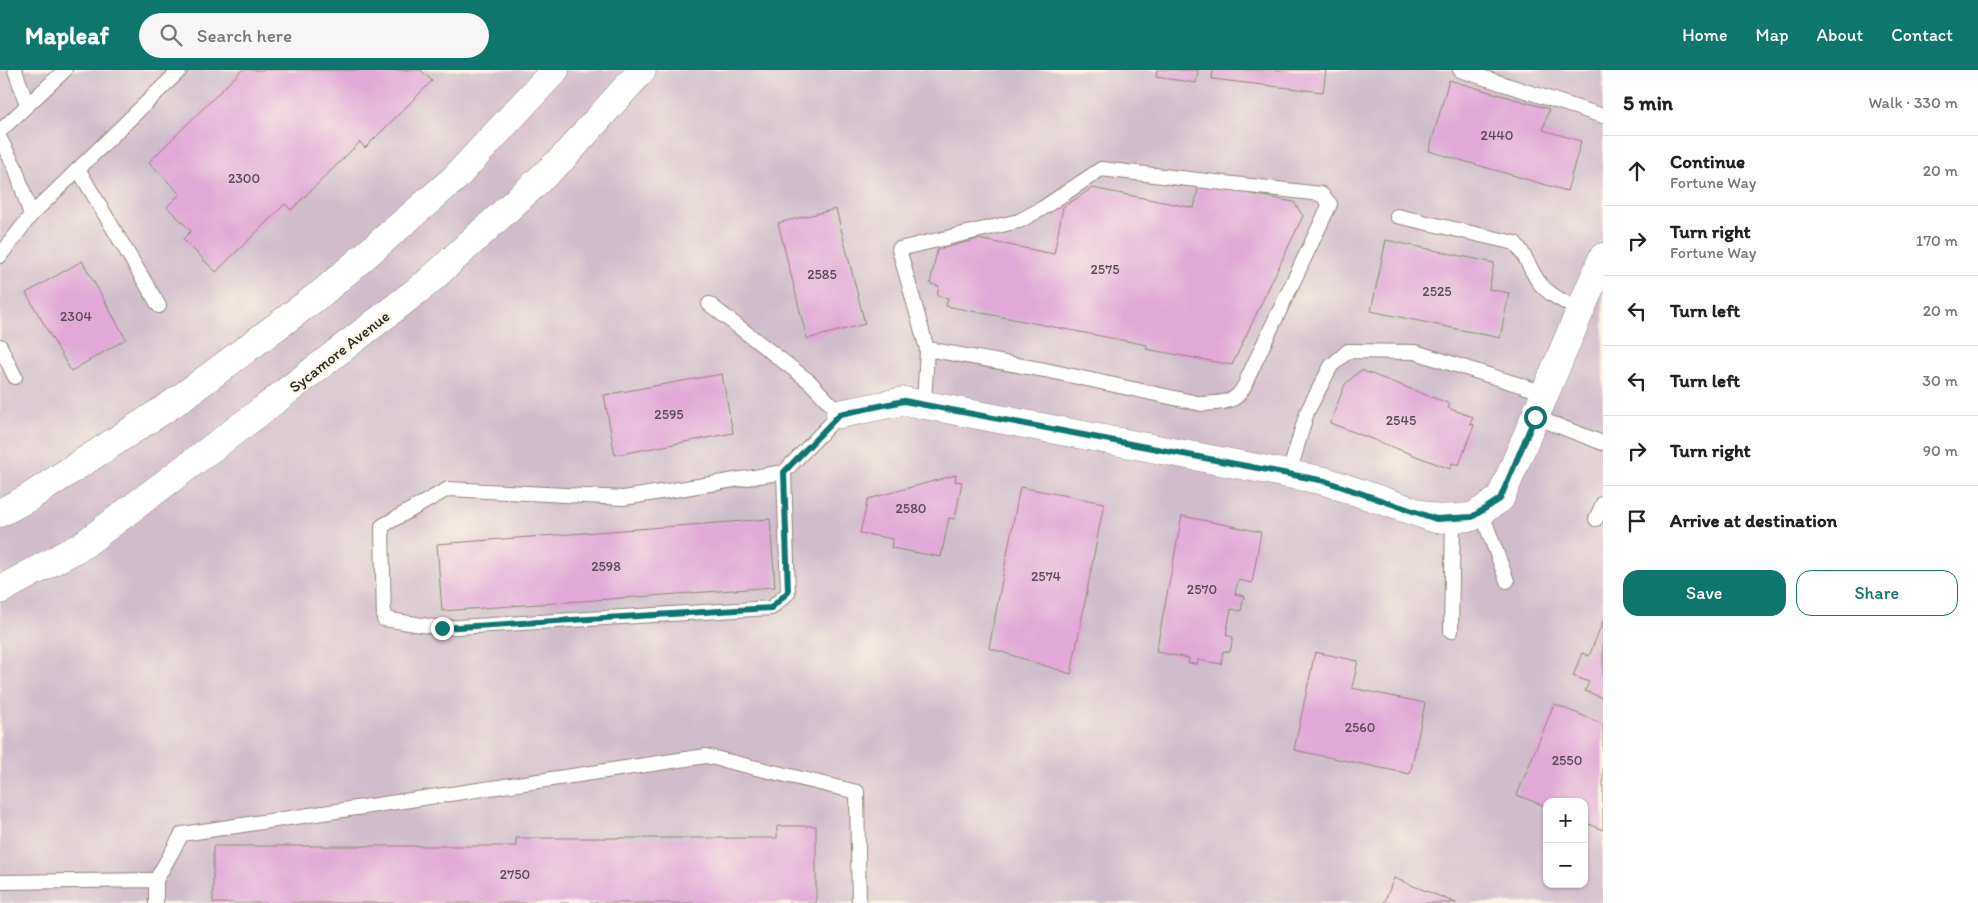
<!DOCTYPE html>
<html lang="en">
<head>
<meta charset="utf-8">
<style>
  body { margin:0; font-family:Itim,sans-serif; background:#f6f6f6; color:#222 }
  .controls { position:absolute; right:15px; bottom:15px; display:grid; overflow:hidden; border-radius:10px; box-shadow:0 1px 4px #0004 }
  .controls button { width:45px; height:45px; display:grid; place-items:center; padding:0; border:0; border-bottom:1px solid #e0e0e0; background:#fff; color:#222; font:25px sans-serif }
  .stop { position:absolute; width:15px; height:15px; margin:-11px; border:4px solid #0f766e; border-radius:50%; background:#fff }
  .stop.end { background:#0f766e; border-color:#fff; box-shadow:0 1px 5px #0008 }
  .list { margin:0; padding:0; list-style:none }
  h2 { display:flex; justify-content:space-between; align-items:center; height:65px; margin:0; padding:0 20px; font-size:21px }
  h2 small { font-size:16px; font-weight:400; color:#767676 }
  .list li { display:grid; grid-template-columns:32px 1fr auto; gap:15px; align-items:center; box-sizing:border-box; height:70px; padding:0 20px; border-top:1px solid #e0e0e0 }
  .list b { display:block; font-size:19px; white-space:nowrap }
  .list p { margin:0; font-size:16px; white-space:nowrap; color:#767676 }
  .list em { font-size:16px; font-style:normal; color:#767676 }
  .actions { display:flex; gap:10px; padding:15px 20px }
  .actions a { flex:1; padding:11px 0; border:1px solid #0f766e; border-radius:15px; text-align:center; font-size:18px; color:#0f766e }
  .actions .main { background:#0f766e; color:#fff }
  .icon { flex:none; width:28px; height:28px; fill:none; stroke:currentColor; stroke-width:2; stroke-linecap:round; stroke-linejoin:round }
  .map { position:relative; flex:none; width:1603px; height:833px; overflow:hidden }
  header { display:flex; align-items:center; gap:30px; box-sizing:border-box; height:70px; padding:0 25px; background:#0f766e; color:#fff }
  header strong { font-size:24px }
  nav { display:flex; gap:28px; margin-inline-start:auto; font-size:18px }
  .search { width:350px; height:45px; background:#f6f6f6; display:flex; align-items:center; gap:12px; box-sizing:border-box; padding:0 18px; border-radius:28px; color:#767676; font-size:19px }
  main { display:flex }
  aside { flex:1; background:#fff }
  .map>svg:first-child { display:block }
  .industrial { fill:#d0bdcc; fill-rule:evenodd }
  .building { fill:#e0a9d7 }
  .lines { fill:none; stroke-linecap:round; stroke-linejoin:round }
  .service-casing { stroke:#908678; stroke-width:16 }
  .minor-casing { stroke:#908678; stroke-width:29 }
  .secondary-casing { stroke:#908678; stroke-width:29 }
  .service { stroke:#fff; stroke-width:14 }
  .minor { stroke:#fff; stroke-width:28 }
  .secondary { stroke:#fff; stroke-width:28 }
  .route { stroke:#0f766e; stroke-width:6 }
  .labels { text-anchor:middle; stroke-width:4.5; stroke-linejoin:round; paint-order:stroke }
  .number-label { font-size:14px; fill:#584a56 }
  .street-label { font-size:16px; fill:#2b2b2b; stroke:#fcf5e5 }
</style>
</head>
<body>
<header>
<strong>Mapleaf</strong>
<div class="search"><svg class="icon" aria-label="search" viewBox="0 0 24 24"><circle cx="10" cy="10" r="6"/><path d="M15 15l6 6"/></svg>Search here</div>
<nav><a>Home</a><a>Map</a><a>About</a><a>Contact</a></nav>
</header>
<main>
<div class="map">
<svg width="1603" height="833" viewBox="0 0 1603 833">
  <rect width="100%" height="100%" fill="#fcf5e5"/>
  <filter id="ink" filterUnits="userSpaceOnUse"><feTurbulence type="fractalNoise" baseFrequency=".02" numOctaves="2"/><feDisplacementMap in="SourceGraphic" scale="10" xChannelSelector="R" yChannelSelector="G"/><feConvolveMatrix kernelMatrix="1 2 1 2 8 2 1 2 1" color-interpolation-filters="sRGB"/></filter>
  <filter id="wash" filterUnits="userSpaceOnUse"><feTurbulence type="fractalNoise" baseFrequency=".0096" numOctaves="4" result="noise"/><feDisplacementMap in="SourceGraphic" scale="20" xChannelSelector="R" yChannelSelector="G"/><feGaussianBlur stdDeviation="1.12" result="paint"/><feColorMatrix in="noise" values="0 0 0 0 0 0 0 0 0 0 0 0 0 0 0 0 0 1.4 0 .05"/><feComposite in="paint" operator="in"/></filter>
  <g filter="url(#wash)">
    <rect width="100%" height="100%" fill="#f4e1c5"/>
    <path class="industrial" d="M0 0H1603V833H0ZM1547 732H1584V814H1547Z"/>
    <g id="blocks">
      <g class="building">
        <polygon points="242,0 421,0 432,11 365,78 360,72 291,140 285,134 216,202 183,169 191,161 167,137 180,124 149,92"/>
        <polygon points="1157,0 1198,0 1196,13 1156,7"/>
        <polygon points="1213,0 1326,0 1323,22 1212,9"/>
        <polygon points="1449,10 1549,39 1543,60 1581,71 1567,121 1429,81"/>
        <polygon points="1199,114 1294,132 1303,146 1232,295 1146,279 1147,275 946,236 948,228 937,226 939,216 930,214 937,180 978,169 1054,184 1063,137 1092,118 1194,138"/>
        <polygon points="836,139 865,254 807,269 778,153"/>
        <polygon points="1386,170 1494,193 1489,219 1509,223 1500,268 1371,241"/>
        <polygon points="82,191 126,269 71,301 26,223"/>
        <polygon points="1361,300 1450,334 1448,338 1473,347 1470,354 1474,355 1459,395 1452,393 1450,399 1330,353 1345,314"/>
        <polygon points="722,304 733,363 615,385 604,325"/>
        <polygon points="956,405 955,411 962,412 955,449 949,448 941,487 891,478 893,469 860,463 868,429"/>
        <polygon points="1020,417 1104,433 1071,604 989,578"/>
        <polygon points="1182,446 1261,462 1252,513 1238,510 1235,524 1244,526 1241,541 1231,539 1226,565 1233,567 1230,582 1223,581 1221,594 1198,590 1197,594 1188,593 1189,588 1156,582"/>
        <polygon points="770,449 775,517 442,541 437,474"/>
        <polygon points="1603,551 1603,628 1585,621 1589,612 1573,606 1582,583 1589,586"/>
        <polygon points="1315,582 1358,591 1352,618 1425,633 1410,704 1294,680"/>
        <polygon points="1554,634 1603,654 1603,760 1584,752 1584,732 1547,732 1547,737 1517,725"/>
        <polygon points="777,756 816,756 816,833 213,833 213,776 516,776 516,768 777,768"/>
        <polygon points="1394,808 1456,833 1384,833"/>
      </g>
    </g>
  </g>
  <g filter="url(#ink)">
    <use href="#blocks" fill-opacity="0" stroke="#908678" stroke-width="1"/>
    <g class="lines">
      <defs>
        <g id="service">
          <polyline points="15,0 27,35"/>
          <polyline points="1460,0 1603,46"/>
          <polyline points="0,61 65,0"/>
          <polyline points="0,69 15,97 31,145"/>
          <polyline points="78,99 159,236"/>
          <path d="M1397 146 1515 173C1526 185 1529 198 1538 211 1548 225 1565 232 1580 240"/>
          <polyline points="0,186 31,145 180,0"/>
          <polyline points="709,234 810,312 840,344 784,402 624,428 448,419 382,456 384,549 441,558 771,538 788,523 784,402"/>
          <polyline points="0,276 15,307"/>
          <path d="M924 335 927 279 899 179 1019 151 1043 138 1101 99 1321 124 1330 134 1248 307C1239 334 1227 332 1202 334L1045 300 927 279"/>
          <polyline points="1535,347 1603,373"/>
          <polyline points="1289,404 1307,342 1331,296 1348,281 1415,282 1545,323"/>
          <polyline points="1481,441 1507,511"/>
          <polyline points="1596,449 1603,433"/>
          <polyline points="1451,561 1453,448"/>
          <polyline points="156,810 182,764 706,686 857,722 859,833"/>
          <polyline points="0,812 156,810 156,833"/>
        </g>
        <polyline id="minor" points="840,344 904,331 1325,411 1436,449 1472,447 1500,429 1603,187"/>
        <g id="secondary">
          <polyline points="0,443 28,428 174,333 323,222 455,108 555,0"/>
          <polyline points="0,520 83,475 252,348 427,213 562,89 642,0"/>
        </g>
      </defs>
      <use href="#service" class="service-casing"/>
      <use href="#minor" class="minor-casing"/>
      <use href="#secondary" class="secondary-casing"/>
      <use href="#service" class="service"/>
      <use href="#minor" class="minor"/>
      <use href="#secondary" class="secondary"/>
    </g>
  </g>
  <g class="lines" filter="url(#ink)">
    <polyline class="route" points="442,558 771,538 788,522 784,402 840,344 904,331 1325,411 1436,449 1472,447 1500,429 1535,347"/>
  </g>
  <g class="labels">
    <g class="number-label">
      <text x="1497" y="70">2440</text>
      <text x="244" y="113">2300</text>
      <text x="1105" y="204">2575</text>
      <text x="822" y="209">2585</text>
      <text x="1437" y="226">2525</text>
      <text x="76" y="251">2304</text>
      <text x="669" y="349">2595</text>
      <text x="1401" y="355">2545</text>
      <text x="911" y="443">2580</text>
      <text x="606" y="501">2598</text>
      <text x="1046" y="511">2574</text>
      <text x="1202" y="524">2570</text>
      <text x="1360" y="662">2560</text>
      <text x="1567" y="695">2550</text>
      <text x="515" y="809">2750</text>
    </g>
    <g class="street-label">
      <text transform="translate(339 281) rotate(-38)" y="6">Sycamore Avenue</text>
    </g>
  </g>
</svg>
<div class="controls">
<button>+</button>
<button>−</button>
</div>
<div class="stop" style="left:1535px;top:347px"></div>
<div class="stop end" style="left:442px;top:558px"></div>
</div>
<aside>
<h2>5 min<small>Walk · 330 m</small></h2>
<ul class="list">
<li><svg class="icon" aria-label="ahead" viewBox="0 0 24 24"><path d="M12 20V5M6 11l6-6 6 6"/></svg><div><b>Continue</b><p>Fortune Way</p></div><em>20 m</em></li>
<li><svg class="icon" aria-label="right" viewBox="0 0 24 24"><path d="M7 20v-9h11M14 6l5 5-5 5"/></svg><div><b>Turn right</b><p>Fortune Way</p></div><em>170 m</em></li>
<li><svg class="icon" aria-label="left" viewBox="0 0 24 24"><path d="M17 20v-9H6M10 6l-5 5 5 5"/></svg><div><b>Turn left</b></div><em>20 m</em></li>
<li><svg class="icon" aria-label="left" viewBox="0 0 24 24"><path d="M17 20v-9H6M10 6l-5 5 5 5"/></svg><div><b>Turn left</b></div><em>30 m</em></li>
<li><svg class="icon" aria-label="right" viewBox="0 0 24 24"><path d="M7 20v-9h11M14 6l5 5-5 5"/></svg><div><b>Turn right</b></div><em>90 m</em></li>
<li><svg class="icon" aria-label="arrive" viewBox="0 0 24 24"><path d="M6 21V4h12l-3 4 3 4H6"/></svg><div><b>Arrive at destination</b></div></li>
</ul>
<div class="actions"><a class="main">Save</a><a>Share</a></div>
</aside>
</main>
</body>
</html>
